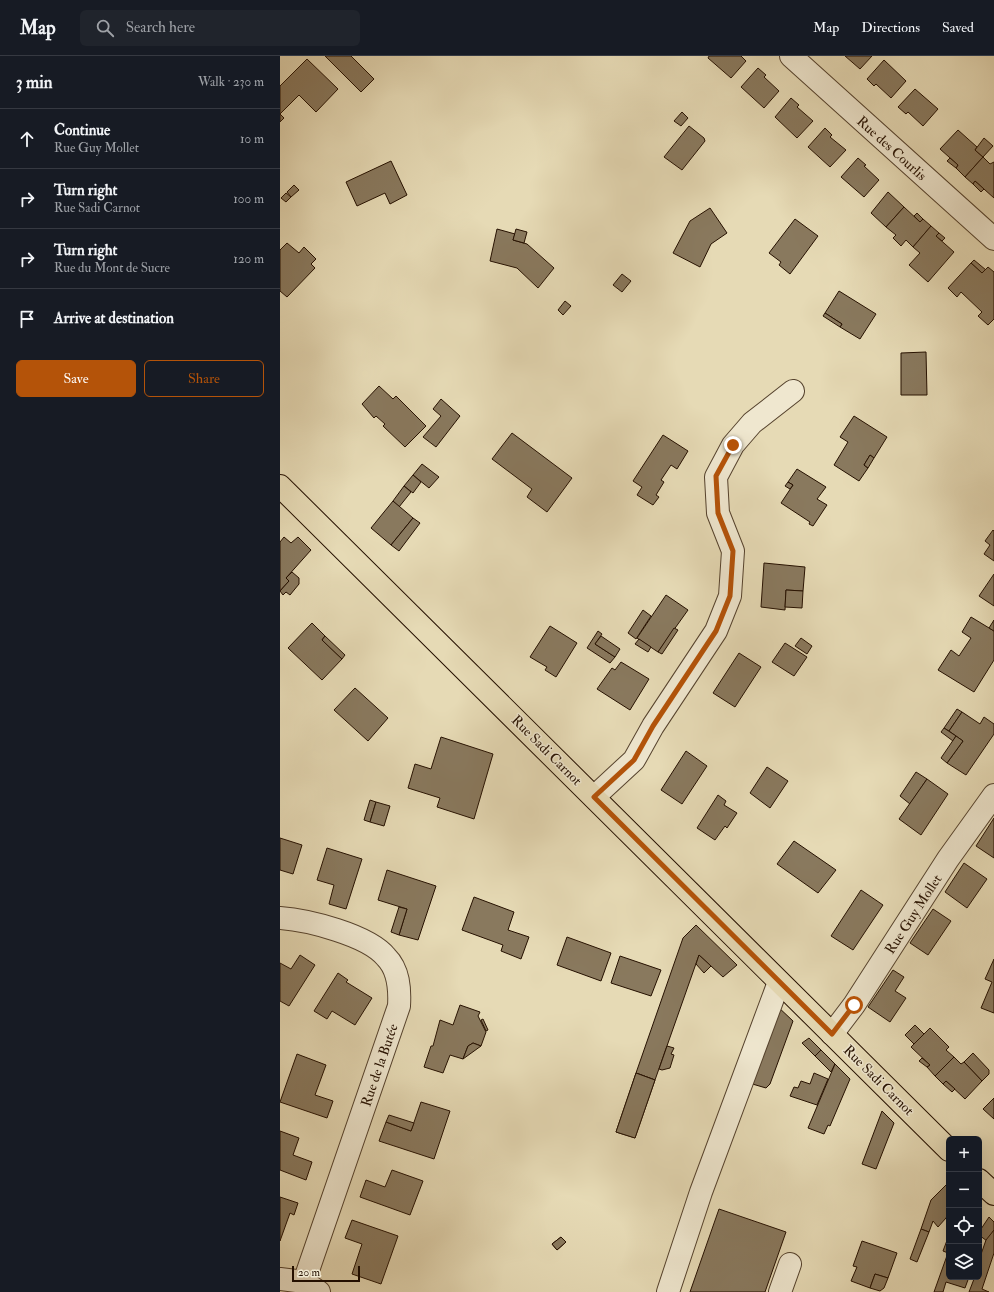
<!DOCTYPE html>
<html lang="en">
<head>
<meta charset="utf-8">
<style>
  body { margin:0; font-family:"IM FELL Double Pica",serif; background:#20242c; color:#f1f3f6 }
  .controls { position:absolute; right:12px; bottom:12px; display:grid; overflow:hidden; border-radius:6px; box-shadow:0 4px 16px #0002 }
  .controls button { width:36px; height:36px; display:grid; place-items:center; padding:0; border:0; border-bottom:1px solid #363941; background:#171b24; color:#f1f3f6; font:20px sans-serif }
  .scale { position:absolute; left:12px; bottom:10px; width:68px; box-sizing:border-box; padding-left:4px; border:2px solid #251000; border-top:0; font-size:11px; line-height:14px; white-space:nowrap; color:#251000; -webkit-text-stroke:3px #efe7cf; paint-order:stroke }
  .stop { position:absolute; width:12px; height:12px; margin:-9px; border:3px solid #b45309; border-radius:50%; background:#fff }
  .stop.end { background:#b45309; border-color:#fff; box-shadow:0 1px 4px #0008 }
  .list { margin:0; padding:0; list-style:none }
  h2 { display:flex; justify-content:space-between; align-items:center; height:52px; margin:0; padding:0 16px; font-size:17px }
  h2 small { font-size:13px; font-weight:400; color:#9ea1a6 }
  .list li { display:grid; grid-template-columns:26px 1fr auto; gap:12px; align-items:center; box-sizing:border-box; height:60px; padding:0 16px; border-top:1px solid #363941 }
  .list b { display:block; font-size:15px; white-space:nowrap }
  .list p { margin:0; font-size:13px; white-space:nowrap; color:#9ea1a6 }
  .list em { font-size:13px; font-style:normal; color:#9ea1a6 }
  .actions { display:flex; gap:8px; padding:12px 16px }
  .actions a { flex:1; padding:9px 0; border:1px solid #b45309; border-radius:6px; text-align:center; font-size:14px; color:#b45309 }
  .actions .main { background:#b45309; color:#fff }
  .icon { flex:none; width:22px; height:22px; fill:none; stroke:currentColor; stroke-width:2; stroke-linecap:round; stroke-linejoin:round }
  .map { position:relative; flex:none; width:714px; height:1236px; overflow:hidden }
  header { display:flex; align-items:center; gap:24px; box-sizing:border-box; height:56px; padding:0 20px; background:#171b24; border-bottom:1px solid #363941 }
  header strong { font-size:19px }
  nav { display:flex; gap:22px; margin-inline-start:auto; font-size:14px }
  .search { width:280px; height:36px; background:#20242c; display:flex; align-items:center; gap:10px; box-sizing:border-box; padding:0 14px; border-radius:6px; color:#9ea1a6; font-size:15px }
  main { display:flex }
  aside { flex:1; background:#171b24 }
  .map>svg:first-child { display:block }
  .building { fill:#89795e; stroke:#251000 }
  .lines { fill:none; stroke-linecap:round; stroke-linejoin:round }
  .minor-casing { stroke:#55422d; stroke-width:24 }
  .major-casing { stroke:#251000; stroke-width:24 }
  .minor { stroke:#efe7cf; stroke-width:22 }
  .major { stroke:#e6dab5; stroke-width:22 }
  .route { stroke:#b45309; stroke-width:5 }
  .labels { text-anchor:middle; stroke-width:3; stroke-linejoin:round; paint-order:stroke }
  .street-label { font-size:14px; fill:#251000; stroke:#efe7cf }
</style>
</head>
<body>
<header>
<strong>Map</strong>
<div class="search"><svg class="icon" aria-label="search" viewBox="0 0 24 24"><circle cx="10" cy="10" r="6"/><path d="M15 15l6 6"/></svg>Search here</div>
<nav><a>Map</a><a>Directions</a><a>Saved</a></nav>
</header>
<main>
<aside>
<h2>3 min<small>Walk · 230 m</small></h2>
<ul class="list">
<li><svg class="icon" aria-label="ahead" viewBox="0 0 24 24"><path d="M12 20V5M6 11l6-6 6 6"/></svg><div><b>Continue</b><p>Rue Guy Mollet</p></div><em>10 m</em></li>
<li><svg class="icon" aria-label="right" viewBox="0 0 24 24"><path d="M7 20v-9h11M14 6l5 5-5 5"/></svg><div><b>Turn right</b><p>Rue Sadi Carnot</p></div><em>100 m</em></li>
<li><svg class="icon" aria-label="right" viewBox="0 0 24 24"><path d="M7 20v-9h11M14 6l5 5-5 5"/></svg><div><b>Turn right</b><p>Rue du Mont de Sucre</p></div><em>120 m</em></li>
<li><svg class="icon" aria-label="arrive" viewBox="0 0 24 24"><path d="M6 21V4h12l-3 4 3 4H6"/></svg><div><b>Arrive at destination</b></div></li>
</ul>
<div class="actions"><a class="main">Save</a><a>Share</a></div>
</aside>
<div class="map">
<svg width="714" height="1236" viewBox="0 0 714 1236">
  <rect width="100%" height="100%" fill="#e6dab5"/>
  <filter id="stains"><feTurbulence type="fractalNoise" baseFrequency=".005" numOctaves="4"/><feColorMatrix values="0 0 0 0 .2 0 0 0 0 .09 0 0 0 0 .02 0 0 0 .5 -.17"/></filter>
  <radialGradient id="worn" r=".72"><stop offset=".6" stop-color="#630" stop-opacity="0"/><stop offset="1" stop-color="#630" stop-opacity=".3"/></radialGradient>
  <g class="building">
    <polygon points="45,0 71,0 94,23 81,36"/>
    <polygon points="429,0 461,0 466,5 451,22 428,2"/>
    <polygon points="565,0 592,0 580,13"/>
    <polygon points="27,3 58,33 36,56 19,39 0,58 4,62 0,66 0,30"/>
    <polygon points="604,4 626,25 611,42 596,28 594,30 587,23"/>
    <polygon points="478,12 486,19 484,21 499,35 484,52 461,31"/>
    <polygon points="635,33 658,53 643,70 628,56 626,58 618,51"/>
    <polygon points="511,42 519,49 517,51 533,65 517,82 495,61"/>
    <polygon points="402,56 408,62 401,70 394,65"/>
    <polygon points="409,70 424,82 425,85 402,114 384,101"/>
    <polygon points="545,72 552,79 550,81 566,94 550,111 528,91"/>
    <polygon points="678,74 697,91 695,94 703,101 685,121 676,112 678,109 660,93"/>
    <polygon points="704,82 713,90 703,101 695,94"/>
    <polygon points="703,101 710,108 714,106 714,142 695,125 693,128 685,121"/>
    <polygon points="578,102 586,109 584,110 599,124 584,141 561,121"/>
    <polygon points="670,102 678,109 676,112 667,105"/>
    <polygon points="111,105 127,139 110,148 105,137 77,150 66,126"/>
    <polygon points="695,125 704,133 701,136 693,128"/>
    <polygon points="14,129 19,134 11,141 7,136"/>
    <polygon points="608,136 624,151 606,171 591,157"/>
    <polygon points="6,137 11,141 6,146 1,142"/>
    <polygon points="624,151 640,166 643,163 651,170 633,191 626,184 621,190 613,182 616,179 606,171"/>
    <polygon points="430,152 447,177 431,188 420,211 393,197 410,165"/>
    <polygon points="637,157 643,163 640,166 634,160"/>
    <polygon points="515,163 538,180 510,218 499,209 501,206 489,197"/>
    <polygon points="651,170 659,177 656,180 674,196 648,226 629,209 640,197 633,191"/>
    <polygon points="217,173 235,178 233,184 247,188 274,212 258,232 237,212 210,205"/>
    <polygon points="236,173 247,176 244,187 233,184"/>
    <polygon points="659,177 665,182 662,185 656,180"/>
    <polygon points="7,187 19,197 24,191 36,203 31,208 35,212 7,241 0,235 0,194"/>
    <polygon points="694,204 706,214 702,217 691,207"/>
    <polygon points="691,207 702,217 708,211 714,216 714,263 708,269 698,260 702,256 681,236 677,241 668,232"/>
    <polygon points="342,218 351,225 342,236 333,229"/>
    <polygon points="559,235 596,258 580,283 560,271 562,268 545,257"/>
    <polygon points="285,245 291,250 283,259 278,254"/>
    <polygon points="545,257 562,268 560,271 543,260"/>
    <polygon points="646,296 647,339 621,339 621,297"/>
    <polygon points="99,330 113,343 116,340 146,370 125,391 103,370 105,368 96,360 94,362 82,348"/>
    <polygon points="161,343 180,360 156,391 143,381 161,360 153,353"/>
    <polygon points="574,360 607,381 594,402 590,399 584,409 588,412 579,425 554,409 568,386 560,381"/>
    <polygon points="232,377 292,422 267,456 247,441 252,433 212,403"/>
    <polygon points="383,379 408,395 397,413 391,409 381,424 384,426 376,439 379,441 373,449 357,439 362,431 353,425"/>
    <polygon points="590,399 594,402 588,412 584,409"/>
    <polygon points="142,408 159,421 149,432 133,419"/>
    <polygon points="517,413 546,431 537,443 547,449 533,470 529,468 530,466 501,447 513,429 508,426"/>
    <polygon points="133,419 141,426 133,437 124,430"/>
    <polygon points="508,426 513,429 510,433 505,430"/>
    <polygon points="124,430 131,436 119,451 113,445"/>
    <polygon points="113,445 133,462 111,489 91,472"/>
    <polygon points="133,462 140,467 119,495 111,489"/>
    <polygon points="713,474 714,475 714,505 704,498 710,489 705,485"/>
    <polygon points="4,481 11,487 18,481 31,494 6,522 9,525 0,535 0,486"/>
    <polygon points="484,507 525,511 523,535 506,534 505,554 481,551"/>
    <polygon points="12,516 19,522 19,528 10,539 6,536 3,539 0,535 9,525 6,522"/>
    <polygon points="714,518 714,550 699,540"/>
    <polygon points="506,534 523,535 522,552 505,551"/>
    <polygon points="386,539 408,554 378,596 357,582"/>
    <polygon points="363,554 371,560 356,583 348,577"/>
    <polygon points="691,561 714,575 714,604 694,636 658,614 671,594 679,600 691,582 682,576"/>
    <polygon points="714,564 714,575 709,572"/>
    <polygon points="32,567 45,580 42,584 62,603 42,624 8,592"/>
    <polygon points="270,570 297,587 276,621 265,614 267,611 250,601"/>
    <polygon points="394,572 398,574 382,598 378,596"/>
    <polygon points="318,575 322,578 315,588 335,601 330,607 307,592"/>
    <polygon points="45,580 65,599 62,603 42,584"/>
    <polygon points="321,580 340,593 335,601 315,588"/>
    <polygon points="521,582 532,590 527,598 515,590"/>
    <polygon points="359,583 371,591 368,596 355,588"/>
    <polygon points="505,587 527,601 514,620 492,606"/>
    <polygon points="459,597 481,611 455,651 433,637"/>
    <polygon points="341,606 369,623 350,654 317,633 332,612 335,614"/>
    <polygon points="75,632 108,662 88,685 54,654"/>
    <polygon points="677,653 682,656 669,675 664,672"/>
    <polygon points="682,656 700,668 704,661 714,668 714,678 686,719 667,707 683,685 669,675"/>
    <polygon points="664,672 676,680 673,685 661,676"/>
    <polygon points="676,680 683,685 667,707 661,702"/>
    <polygon points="161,681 213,698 194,763 157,751 160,742 128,732 135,708 151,713"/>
    <polygon points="406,695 427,710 402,748 381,734"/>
    <polygon points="487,711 508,725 490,752 470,737"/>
    <polygon points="636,716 647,723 630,748 620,740"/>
    <polygon points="647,723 668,738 641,779 619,763"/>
    <polygon points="438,739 446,745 444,749 457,757 447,772 445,770 435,784 417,772"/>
    <polygon points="90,744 96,746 90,766 84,764"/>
    <polygon points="96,746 110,750 104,770 90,766"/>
    <polygon points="714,762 714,802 696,790"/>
    <polygon points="0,782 22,789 13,818 0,814"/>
    <polygon points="514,785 556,814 538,837 497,808"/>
    <polygon points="47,792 82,803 66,853 49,848 54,829 37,824"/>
    <polygon points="684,807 707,823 687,852 665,836"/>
    <polygon points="107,814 156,830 138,884 119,879 127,853 98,844"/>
    <polygon points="581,834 603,849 573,894 551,880"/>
    <polygon points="194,841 234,856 228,874 249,881 241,903 221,895 223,889 182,874"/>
    <polygon points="119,851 127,853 119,879 111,876"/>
    <polygon points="653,853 671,865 648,899 630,887"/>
    <polygon points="416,869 457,909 443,921 419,899 375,1024 356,1017 403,882"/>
    <polygon points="287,881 331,897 321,925 277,909"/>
    <polygon points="20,899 35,909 9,950 0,945 0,907 11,913"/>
    <polygon points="419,899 431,910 424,917 416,908"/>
    <polygon points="340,900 381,914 371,940 331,927"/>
    <polygon points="714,903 714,957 701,952 712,926 705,923"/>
    <polygon points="613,914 624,921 615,935 626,942 610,966 588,951"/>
    <polygon points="58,917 68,924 66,926 92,942 75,969 52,955 47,963 34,955"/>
    <polygon points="180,949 200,956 198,960 206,976 201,990 193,987 188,990 183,1003 170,999 163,1017 144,1011 151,990 153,990 160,964 173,969"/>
    <polygon points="496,949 513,965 490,1028 486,1032 469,1027"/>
    <polygon points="203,963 208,974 206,975 201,964"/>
    <polygon points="635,969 644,978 634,988 625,979"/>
    <polygon points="650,972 669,991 666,994 674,1001 655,1020 647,1011 650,1009 631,991"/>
    <polygon points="529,982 541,994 535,1000 522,987"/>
    <polygon points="193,987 201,990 183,1003 188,990"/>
    <polygon points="387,990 394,992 391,998 394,999 390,1012 382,1014 379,1013"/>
    <polygon points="541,994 555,1008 551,1016 535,1000"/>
    <polygon points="693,997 709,1014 709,1018 702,1025 684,1006"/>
    <polygon points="17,998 46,1009 35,1039 53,1045 47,1062 0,1046"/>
    <polygon points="674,1001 681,1008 684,1006 702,1025 685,1043 666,1025 663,1028 655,1020"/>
    <polygon points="642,1002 650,1009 647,1011 639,1005"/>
    <polygon points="555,1008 570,1023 550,1070 548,1069 544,1078 528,1072"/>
    <polygon points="356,1017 375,1024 355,1082 336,1076"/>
    <polygon points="356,1017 375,1024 355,1082 336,1076"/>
    <polygon points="534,1017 548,1023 537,1049 510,1040 514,1031 518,1032 521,1025 530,1028"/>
    <polygon points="666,1025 675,1033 672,1036 663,1028"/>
    <polygon points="714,1042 714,1063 703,1053"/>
    <polygon points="141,1046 170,1055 154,1103 99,1085 106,1066 131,1075"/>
    <polygon points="602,1055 614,1067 596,1113 582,1108"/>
    <polygon points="109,1059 134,1067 131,1075 106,1066"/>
    <polygon points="0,1075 19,1082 13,1099 32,1106 26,1124 0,1114"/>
    <polygon points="112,1114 143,1125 130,1159 80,1141 86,1124 105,1131"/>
    <polygon points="669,1126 669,1157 666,1162 658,1171 653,1165 649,1176 641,1173 651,1144"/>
    <polygon points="0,1141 18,1147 14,1159 10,1157 0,1185"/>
    <polygon points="439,1153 506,1176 485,1236 410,1236"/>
    <polygon points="709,1161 714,1166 714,1174 707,1185 699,1179 699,1176"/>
    <polygon points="72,1164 118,1180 101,1228 72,1218 82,1188 65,1182"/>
    <polygon points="641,1173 649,1176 637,1206 630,1203"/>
    <polygon points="714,1174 714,1197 702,1233 709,1236 689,1236 694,1223 693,1221 699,1221 699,1204 706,1184"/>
    <polygon points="669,1179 669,1194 668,1197 663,1195"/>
    <polygon points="281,1181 286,1186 277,1194 272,1188"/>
    <polygon points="281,1181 286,1186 277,1194 272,1188"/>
    <polygon points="582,1185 617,1197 608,1222 595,1218 590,1232 571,1225 577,1211 573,1210"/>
    <polygon points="669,1194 669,1221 689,1221 685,1232 666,1226 663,1236 654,1236"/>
    <polygon points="595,1218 608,1222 604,1232 600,1235 590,1232"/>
  </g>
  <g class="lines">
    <defs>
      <g id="minor">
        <polyline points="511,0 714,183"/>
        <polyline points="314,741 354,704 373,670 436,575 450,540 453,495 438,457 436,421 453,389 472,367 513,335"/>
        <path d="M0 862C28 864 88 879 106 901 119 914 120 933 119 950L24 1226"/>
        <polyline points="552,978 574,949 668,803 714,739"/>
        <polyline points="0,1223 24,1226 39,1236"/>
        <polyline points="388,1236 421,1136 499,926"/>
        <polyline points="500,1236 510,1208"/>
      </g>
      <g id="major">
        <polyline points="0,430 669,1094"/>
        <polyline points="699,1124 714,1138"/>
      </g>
    </defs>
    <use href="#minor" class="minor-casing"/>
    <use href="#major" class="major-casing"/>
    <use href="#minor" class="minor"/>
    <use href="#major" class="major"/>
  </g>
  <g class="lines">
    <polyline class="route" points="453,389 436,420 438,457 453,495 450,540 436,575 373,670 354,704 314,741 552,978 574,949"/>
  </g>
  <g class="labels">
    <g class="street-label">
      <text transform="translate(612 92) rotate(42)" y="5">Rue des Courlis</text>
      <text transform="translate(267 694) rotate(45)" y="5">Rue Sadi Carnot</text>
      <text transform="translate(633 858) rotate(-57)" y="5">Rue Guy Mollet</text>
      <text transform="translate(99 1009) rotate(-71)" y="5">Rue de la Butée</text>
      <text transform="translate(599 1024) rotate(45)" y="5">Rue Sadi Carnot</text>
    </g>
  </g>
  <rect width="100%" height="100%" filter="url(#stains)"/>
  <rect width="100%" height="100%" fill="url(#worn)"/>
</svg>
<div class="controls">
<button>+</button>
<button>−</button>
<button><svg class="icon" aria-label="locate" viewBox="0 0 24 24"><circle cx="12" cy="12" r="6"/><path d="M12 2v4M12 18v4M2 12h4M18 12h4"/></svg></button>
<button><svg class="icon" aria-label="layers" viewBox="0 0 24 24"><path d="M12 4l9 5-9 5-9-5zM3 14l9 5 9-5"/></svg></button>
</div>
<div class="scale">20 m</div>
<div class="stop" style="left:574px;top:949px"></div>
<div class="stop end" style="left:453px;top:389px"></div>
</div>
</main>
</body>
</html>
